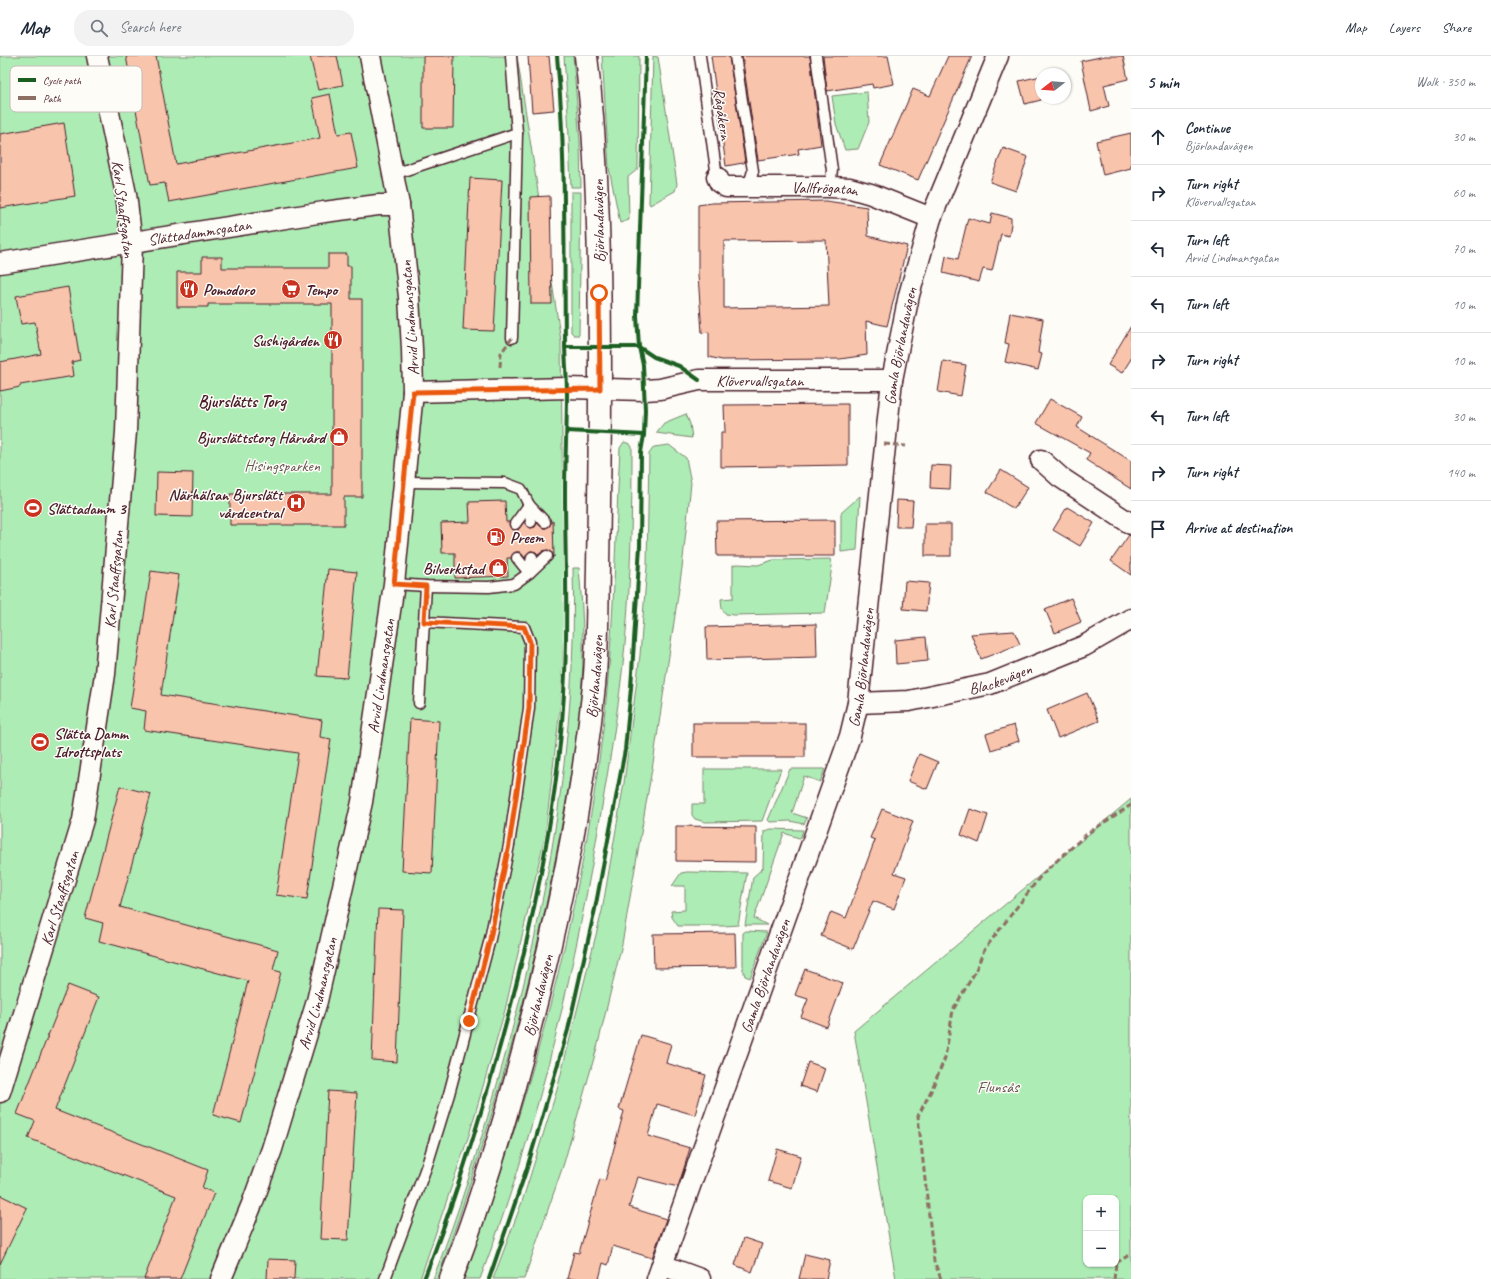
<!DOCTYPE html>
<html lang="en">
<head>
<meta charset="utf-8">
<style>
  body { margin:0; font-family:Caveat,sans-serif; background:#f2f2f3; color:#1f2937 }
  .controls { position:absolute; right:12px; bottom:12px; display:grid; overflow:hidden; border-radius:8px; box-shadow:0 1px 3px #0004 }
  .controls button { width:36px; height:36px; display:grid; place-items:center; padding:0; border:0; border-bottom:1px solid #e0e1e3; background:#fff; color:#1f2937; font:20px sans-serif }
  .compass { position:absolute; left:1035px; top:12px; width:36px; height:36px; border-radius:50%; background:#fff; box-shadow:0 1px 3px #0004; rotate:253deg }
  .stop { position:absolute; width:12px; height:12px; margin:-9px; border:3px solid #ea580c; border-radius:50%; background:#fff }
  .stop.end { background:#ea580c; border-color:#fff; box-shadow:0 1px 4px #0008 }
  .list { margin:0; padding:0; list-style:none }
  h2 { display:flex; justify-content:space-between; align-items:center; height:52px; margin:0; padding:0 16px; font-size:17px }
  h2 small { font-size:13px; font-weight:400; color:#747a83 }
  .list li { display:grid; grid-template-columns:26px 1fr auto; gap:12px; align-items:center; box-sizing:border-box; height:56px; padding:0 16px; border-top:1px solid #e0e1e3 }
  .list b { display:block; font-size:15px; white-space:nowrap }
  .list p { margin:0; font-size:13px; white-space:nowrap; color:#747a83 }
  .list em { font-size:13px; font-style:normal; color:#747a83 }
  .icon { flex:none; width:22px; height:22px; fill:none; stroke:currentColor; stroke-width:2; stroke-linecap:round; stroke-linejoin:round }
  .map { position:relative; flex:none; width:1131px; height:1223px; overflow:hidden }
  header { display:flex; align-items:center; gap:24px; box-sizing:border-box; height:56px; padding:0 20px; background:#fff; border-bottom:1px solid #e0e1e3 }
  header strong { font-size:19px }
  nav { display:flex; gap:22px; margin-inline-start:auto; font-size:14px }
  .search { width:280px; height:36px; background:#f2f2f3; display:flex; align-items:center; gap:10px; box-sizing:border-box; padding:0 14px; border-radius:16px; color:#747a83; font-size:15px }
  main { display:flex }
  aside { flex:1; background:#fff }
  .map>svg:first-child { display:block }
  .green { fill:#adedb5; stroke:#7c8670; fill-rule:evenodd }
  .building { fill:#f9c4ac; stroke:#4a1f2b; fill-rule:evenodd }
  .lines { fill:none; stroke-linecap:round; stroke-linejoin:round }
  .service-casing { stroke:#4a1f2b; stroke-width:13 }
  .minor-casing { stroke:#4a1f2b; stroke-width:23 }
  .tertiary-casing { stroke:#4a1f2b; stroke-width:25 }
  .service { stroke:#fdfcf7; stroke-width:10 }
  .minor { stroke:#fdfcf7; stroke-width:20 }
  .tertiary { stroke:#fdfcf7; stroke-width:22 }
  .quiet { stroke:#8d6e63; stroke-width:3; stroke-dasharray:6 3; stroke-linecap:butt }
  .cycleway-casing { stroke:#fdfcf7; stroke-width:6 }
  .cycleway { stroke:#1b5e20; stroke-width:4 }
  .route { stroke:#ea580c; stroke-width:5 }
  .labels { text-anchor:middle; stroke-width:3; stroke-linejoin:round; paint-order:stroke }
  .street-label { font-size:16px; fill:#4a1f2b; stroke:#fdfcf7 }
  .poi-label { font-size:16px; font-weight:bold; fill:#4a1f2b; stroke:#fdfcf7; text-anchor:start }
  .park-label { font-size:16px; fill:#63524e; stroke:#fdfcf7 }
  .neighbourhood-label { font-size:17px; font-weight:bold; fill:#4a1f2b; stroke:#fdfcf7 }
  .key { fill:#fdfcf7; stroke:#c7baba; stroke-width:1 }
  .key-label { font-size:11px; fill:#4a1f2b }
</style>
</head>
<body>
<header>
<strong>Map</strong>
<div class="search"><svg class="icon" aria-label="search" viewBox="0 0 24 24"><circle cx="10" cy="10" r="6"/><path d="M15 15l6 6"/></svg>Search here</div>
<nav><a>Map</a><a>Layers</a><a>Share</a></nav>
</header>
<main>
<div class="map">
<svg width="1131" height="1223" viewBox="0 0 1131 1223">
  <rect width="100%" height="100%" fill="#fdfcf7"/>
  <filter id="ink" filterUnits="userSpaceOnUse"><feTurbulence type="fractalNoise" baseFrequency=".025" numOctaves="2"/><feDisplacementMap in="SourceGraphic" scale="8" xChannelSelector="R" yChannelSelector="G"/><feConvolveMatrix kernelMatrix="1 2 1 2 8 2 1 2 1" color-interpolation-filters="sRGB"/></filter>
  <g filter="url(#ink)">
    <g class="green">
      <polygon points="0,0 517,0 561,285 564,571 561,644 545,780 505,954 469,1079 420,1223 0,1223"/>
      <polygon points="564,0 573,0 580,86 581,131 571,131 568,58"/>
      <polygon points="602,0 639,0 638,113 628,121 629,164 620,167 609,112"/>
      <polygon points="653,0 658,1 677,128 675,135 650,149 649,147"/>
      <polygon points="867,36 869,66 858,93 845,94 836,68 832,40"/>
      <polygon points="571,136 581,136 579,279 574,279 571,276"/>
      <polygon points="686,358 690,368 692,382 656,377 664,367"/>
      <path d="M624 386 630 388 632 391C632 457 631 523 625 588 619 654 607 720 596 786 570 935 534 1082 480 1223H464C528 1046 581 861 603 673 614 580 615 486 620 392Z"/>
      <polygon points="669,389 686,402 691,427 682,512 654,701 622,888 598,988 564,1107 524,1223 493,1223 522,1146 557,1034 602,855 624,727 640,599 647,510 649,398 654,391"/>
      <polygon points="860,440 857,494 841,496 841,457"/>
      <polygon points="830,503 832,510 825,557 734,559 726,558 722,553 721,543 733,542 733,509 737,508 758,509 773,504"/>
      <path d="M573 512H579C581 536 583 561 583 585 584 651 571 718 559 783 532 931 490 1074 440 1216L437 1223H433C460 1153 483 1080 503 1007 548 846 578 680 573 512Z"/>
      <polygon points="704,713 781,713 762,765 705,766 695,763 692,759 692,748 704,748"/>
      <polygon points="790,713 825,713 820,726 804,720 792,757 807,762 804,768 790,765 770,766 768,764"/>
      <path d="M1131 743V1223H896L854 975ZM1086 1142H1116V1208H1086Z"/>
      <polygon points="771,773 803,774 801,781 799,782 784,777 754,862 767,869 745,869 753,821 763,812 764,775"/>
      <polygon points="687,816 747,817 738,869 725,870 678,870 672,861 671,855 685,854 685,830 672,830 681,817"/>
      <polygon points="746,875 767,876 750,922 745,920 743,914 743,877"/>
    </g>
    <g class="building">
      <polygon points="126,0 156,0 176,108 320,82 312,42 330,38 338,78 351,76 358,112 169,146 165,127 150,129"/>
      <polygon points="310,0 337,0 343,29 318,34"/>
      <polygon points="423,0 454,0 453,72 423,72"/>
      <polygon points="528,0 549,0 554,54 532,56"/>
      <polygon points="711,0 729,0 745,106 743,107 726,110"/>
      <polygon points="742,0 810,0 821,89 798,93 799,98 758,104"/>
      <polygon points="823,0 888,0 894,28 873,32 872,28 827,35"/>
      <polygon points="948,0 972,0 918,124 880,109 913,33 930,40"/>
      <polygon points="1105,0 1123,0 1128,23 1104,29 1109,50 1091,55 1081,5"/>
      <polygon points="1041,20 1041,44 1025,48 1019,25"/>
      <polygon points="64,67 75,140 0,152 0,78"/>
      <polygon points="1131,77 1131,112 1103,119 1096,85"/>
      <polygon points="1003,92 1028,101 1016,135 990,126"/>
      <polygon points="470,122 502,124 494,275 463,274"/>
      <polygon points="550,140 552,248 531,248 530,141"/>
      <path d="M826 145 867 151 868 180 907 190 887 270 866 265 867 299 840 303 722 304 709 301V276L702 277 698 219V149L712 147ZM826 184 829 250 724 252V185Z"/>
      <polygon points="992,157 1011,162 1011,168 1009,180 1001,178 992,215 983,213 979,226 943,217 946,200 958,203 968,162 990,168"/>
      <polygon points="328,198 347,198 347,210 351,210 351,243 362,243 362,441 344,441 344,469 230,469 230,438 332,438 332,248 208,248 208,251 177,251 177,216 202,216 202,201 222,201 222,212 328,212"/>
      <polygon points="68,231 80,304 72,306 74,320 20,329 20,331 0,335 0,306 41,298 35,266 21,268 16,240"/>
      <polygon points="1010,257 1043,263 1038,297 1042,298 1038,314 1005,306 1009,288 1005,287"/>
      <polygon points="1131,270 1131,303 1122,317 1108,309"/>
      <polygon points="943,305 966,309 961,340 938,336"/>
      <polygon points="1050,343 1082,361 1077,371 1131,405 1131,433 1086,404 1090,397 1036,367"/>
      <polygon points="848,348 848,409 721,411 721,376 725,376 724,349"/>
      <polygon points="931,409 951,410 950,433 930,432"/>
      <polygon points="1001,414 1028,431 1014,453 987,436"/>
      <polygon points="157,416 193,417 192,461 156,460"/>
      <polygon points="897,444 913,445 911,471 896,471"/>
      <polygon points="505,445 506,466 509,466 511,473 518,474 524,466 529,472 535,471 537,467 543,472 546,472 553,465 554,501 548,494 543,495 538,499 536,496 530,495 525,502 520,496 516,496 511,502 507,502 508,520 455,522 455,497 442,497 441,467 470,466 469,446"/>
      <polygon points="1067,451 1094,467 1080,490 1053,474"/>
      <polygon points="835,464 835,500 717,500 716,465"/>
      <rect x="925" y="468" width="26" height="32"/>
      <polygon points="1129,479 1131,479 1131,519 1111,505"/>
      <polygon points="328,513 357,516 347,622 317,620"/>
      <polygon points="151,515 179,519 161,639 322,664 320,681 331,683 307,843 276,839 298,697 144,674 146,655 130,652"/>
      <polygon points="905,525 929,527 926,555 903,553"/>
      <polygon points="1071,542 1081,566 1055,577 1045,553"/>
      <polygon points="816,568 817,601 707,604 706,571"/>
      <polygon points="1014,575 1020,588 981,603 971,578"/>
      <polygon points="926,581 928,605 896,608 895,584"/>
      <polygon points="1087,637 1099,665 1058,682 1047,654"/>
      <polygon points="410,663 439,665 432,817 402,815"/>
      <rect x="693" y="667" width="112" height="34"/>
      <polygon points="1014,669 1019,685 991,694 986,678"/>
      <polygon points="919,698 938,706 927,733 908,725"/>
      <polygon points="120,730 151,738 120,851 278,894 273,914 281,916 241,1067 213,1059 248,925 99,885 103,867 85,862"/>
      <polygon points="882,753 913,765 894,817 906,821 894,853 873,845 853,893 821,880 831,856 846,862 875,784 870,782"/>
      <polygon points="970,753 988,759 979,787 961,779"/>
      <polygon points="676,770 756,771 756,806 676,805"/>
      <polygon points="378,853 403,854 397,1006 372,1004"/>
      <polygon points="735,877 736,911 654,912 653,878"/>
      <polygon points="805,913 843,927 827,971 801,961 808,943 795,939"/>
      <polygon points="68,929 99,941 55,1054 208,1114 202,1132 214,1137 180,1223 144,1223 176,1140 28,1082 35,1065 17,1058"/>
      <polygon points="641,979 671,988 666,1007 706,1019 695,1059 657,1048 648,1080 690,1092 685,1109 678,1131 638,1121 629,1151 666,1163 652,1202 613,1190 608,1209 603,1207 599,1223 567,1223 574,1196 579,1197 600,1123 605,1125 624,1055 619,1053"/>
      <polygon points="808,1006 825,1012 817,1036 800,1030"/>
      <polygon points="328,1035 357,1037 348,1184 320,1183"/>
      <polygon points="777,1093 801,1100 792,1132 768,1125"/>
      <polygon points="0,1139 27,1152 0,1208"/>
      <polygon points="744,1182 762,1188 752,1216 735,1209"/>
      <polygon points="805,1198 830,1204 826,1223 799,1223"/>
      <polygon points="268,1203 295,1204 294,1223 267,1223"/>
    </g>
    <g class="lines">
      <defs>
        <g id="service">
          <polyline points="700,0 717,121"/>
          <polyline points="735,0 753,115 748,131"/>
          <polyline points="816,0 832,114 830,131"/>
          <polyline points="394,118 517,77 511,0"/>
          <polyline points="512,282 517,77"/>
          <polyline points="404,426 505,427 521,433 529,449 531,466"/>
          <polyline points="515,468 529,449 545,466"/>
          <polyline points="517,502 529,517 547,500"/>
          <polyline points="394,528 426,530 489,531 514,528 529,517 532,501"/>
          <polyline points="419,647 424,566"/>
          <polyline points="385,1223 428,1106 449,1038 490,883 509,789 529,652 530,586 524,571 424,566 426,530"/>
        </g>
        <g id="minor">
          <path id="s1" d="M717 121 720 127 726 131H830L850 132 871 138 931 162"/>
          <path id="s2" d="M0 207 324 156 378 149H399"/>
          <path id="s3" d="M413 336 567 332 645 334 660 333 699 324H892"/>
          <polyline points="1041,404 1060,421 1131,468"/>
          <path id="s4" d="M858 647 909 645 990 628 1084 590 1131 563"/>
          <path id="s5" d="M0 1036 83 764 105 618 126 376 132 188 126 138 97 0"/>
          <polyline points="662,1209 700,1223"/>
          <path id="s6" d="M221 1223 252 1148 272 1093 317 945 362 746 394 528 413 336 412 293 409 241 399 149 370 0"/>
          <path id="s7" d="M657 1223 850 680 858 647 892 324 909 239 931 162 998 0"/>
        </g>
        <g id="tertiary">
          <path id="s8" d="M451 1223C489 1124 518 1022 543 918 566 823 584 727 594 630 598 591 597 551 598 511 599 451 600 391 600 330 600 220 599 110 586 0"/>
        </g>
      </defs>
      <use href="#service" class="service-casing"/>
      <use href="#minor" class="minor-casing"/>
      <use href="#tertiary" class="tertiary-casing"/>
      <use href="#service" class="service"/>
      <use href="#minor" class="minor"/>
      <use href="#tertiary" class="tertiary"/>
      <g class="quiet">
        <polyline points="500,311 501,297 512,282"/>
        <polyline points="884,388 906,390"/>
        <polyline points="1116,1207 1131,1198"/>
        <polyline points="941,1223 934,1205 918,1060 931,1035 945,1002 953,954 975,916 984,894 1043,817 1088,777 1131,749"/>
        <polyline points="1114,1223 1116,1208"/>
      </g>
      <defs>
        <g id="cycleway">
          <polyline points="565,291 639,291 654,301 679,310 699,324"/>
          <polyline points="567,375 644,379"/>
          <path d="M424 1223C455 1145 479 1066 501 986 534 866 560 742 565 617 568 557 565 497 565 437 565 403 567 370 567 337 567 320 565 303 565 287 564 191 566 95 557 0"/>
          <polyline points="489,1223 527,1112 568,974 595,853 625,694 631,632 640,490 641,396 644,379 645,354 643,309 639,291 637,260 646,0"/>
        </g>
      </defs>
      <use href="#cycleway" class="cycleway-casing"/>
      <use href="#cycleway" class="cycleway"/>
    </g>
  </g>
  <g class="lines" filter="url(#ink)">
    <polyline class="route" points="469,965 490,883 509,789 522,701 529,652 530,586 524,571 424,566 426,530 394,528 413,336 600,333 599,237"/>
  </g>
  <defs>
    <symbol id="restaurant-disc" viewBox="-11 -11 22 22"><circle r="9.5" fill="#c8321e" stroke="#fdfcf7"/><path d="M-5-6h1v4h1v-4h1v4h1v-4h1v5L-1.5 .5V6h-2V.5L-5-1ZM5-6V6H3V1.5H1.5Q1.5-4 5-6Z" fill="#fff"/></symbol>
    <symbol id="supermarket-disc" viewBox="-11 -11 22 22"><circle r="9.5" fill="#c8321e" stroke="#fdfcf7"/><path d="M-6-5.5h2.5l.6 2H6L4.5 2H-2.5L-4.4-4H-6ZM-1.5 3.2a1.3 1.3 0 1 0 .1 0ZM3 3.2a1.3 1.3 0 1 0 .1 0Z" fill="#fff"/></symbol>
    <symbol id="shop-disc" viewBox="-11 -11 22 22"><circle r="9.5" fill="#c8321e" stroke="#fdfcf7"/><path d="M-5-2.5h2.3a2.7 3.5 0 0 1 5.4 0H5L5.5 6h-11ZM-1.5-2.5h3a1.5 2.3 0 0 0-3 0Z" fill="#fff"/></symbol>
    <symbol id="hospital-disc" viewBox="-11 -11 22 22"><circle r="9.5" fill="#c8321e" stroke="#fdfcf7"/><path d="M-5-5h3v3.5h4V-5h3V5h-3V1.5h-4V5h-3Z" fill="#fff"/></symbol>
    <symbol id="stadium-disc" viewBox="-11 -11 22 22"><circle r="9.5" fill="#c8321e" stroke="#fdfcf7"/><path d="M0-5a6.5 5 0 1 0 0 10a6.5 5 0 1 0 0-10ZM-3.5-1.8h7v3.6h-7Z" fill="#fff"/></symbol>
    <symbol id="fuel-disc" viewBox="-11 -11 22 22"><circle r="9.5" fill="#c8321e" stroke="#fdfcf7"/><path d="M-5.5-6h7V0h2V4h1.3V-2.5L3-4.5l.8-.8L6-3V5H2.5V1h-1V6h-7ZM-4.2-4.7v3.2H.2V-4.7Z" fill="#fff"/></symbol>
  </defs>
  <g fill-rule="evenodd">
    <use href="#restaurant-disc" x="178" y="222" width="22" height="22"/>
    <use href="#supermarket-disc" x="280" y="222" width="22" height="22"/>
    <use href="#restaurant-disc" x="322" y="273" width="22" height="22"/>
    <use href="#shop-disc" x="328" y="370" width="22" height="22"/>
    <use href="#hospital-disc" x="285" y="436" width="22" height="22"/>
    <use href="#stadium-disc" x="22" y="441" width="22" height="22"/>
    <use href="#fuel-disc" x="485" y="470" width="22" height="22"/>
    <use href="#shop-disc" x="487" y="501" width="22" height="22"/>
    <use href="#stadium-disc" x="29" y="675" width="22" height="22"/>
  </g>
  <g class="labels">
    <g class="street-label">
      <text transform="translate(723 58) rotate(82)" y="6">Rågåkern</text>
      <text dy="6" stroke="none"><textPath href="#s1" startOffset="113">Vallfrögatan</textPath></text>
      <text transform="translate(124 153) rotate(83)" y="6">Karl Staaffsgatan</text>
      <text transform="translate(598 165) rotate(-91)" y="6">Björlandavägen</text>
      <text dy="6" stroke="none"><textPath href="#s2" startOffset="202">Slättadammsgatan</textPath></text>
      <text transform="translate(409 262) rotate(-94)" y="6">Arvid Lindmansgatan</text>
      <text dy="6" stroke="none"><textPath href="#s7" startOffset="970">Gamla Björlandavägen</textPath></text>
      <text dy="6" stroke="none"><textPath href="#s3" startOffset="348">Klövervallsgatan</textPath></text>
      <text dy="6" stroke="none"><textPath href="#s5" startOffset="527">Karl Staaffsgatan</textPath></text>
      <text dy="6" stroke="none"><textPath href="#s7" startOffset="646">Gamla Björlandavägen</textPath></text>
      <text dy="6" stroke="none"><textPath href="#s6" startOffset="626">Arvid Lindmansgatan</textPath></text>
      <text dy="6" stroke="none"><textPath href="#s8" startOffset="621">Björlandavägen</textPath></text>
      <text dy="6" stroke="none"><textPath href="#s4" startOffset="145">Blackevägen</textPath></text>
      <text dy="6" stroke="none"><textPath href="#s5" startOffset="203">Karl Staaffsgatan</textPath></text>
      <text dy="6" stroke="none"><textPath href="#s7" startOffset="322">Gamla Björlandavägen</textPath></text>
      <text dy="6" stroke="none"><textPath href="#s6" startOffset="302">Arvid Lindmansgatan</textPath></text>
      <text dy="6" stroke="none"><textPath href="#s8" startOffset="297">Björlandavägen</textPath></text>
    </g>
    <g class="poi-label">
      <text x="203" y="239">Pomodoro</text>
      <text x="305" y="239">Tempo</text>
      <text x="319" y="290" text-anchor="end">Sushigården</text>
      <text x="325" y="387" text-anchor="end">Bjurslättstorg Hårvård</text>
      <text x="282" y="444" text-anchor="end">Närhälsan Bjurslätt<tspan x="282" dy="18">vårdcentral</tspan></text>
      <text x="47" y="458">Slättadamm 3</text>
      <text x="510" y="487">Preem</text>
      <text x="484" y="518" text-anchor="end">Bilverkstad</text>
      <text x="54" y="683">Slätta Damm<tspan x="54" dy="18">Idrottsplats</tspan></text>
    </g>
    <g class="park-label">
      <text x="282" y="415">Hisingsparken</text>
      <text x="998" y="1036">Flunsås</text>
    </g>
    <g class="neighbourhood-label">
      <text x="242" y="351">Bjurslätts Torg</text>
    </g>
  </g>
  <rect x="10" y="10" width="132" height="46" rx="6" class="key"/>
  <rect x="18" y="22" width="18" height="4" fill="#1b5e20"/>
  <rect x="18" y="40" width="18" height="4" fill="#8d6e63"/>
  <g class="key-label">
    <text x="43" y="28">Cycle path</text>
    <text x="43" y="46">Path</text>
  </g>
</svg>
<div class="controls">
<button>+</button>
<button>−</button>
</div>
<svg class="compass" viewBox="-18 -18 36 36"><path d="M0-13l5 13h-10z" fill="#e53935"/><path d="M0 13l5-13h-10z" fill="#747a83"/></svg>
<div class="stop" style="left:599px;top:237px"></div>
<div class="stop end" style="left:469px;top:965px"></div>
</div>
<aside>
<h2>5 min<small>Walk · 350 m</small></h2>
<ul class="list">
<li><svg class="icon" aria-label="ahead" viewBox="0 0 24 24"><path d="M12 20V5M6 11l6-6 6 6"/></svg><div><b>Continue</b><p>Björlandavägen</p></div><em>30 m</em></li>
<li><svg class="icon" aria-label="right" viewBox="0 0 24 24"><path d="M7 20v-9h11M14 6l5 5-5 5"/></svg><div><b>Turn right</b><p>Klövervallsgatan</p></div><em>60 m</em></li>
<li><svg class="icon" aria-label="left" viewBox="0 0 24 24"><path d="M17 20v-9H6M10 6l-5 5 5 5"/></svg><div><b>Turn left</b><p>Arvid Lindmansgatan</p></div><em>70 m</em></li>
<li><svg class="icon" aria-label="left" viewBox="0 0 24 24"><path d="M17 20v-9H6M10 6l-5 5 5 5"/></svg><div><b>Turn left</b></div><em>10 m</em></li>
<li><svg class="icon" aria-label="right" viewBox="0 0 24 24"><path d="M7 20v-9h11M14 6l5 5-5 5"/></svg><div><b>Turn right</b></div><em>10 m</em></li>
<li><svg class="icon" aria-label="left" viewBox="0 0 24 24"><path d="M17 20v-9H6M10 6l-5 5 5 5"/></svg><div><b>Turn left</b></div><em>30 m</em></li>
<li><svg class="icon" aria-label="right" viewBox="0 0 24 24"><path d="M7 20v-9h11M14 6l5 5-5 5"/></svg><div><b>Turn right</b></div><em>140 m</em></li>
<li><svg class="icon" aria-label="arrive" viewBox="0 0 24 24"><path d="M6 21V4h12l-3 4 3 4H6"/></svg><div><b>Arrive at destination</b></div></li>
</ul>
</aside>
</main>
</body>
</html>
